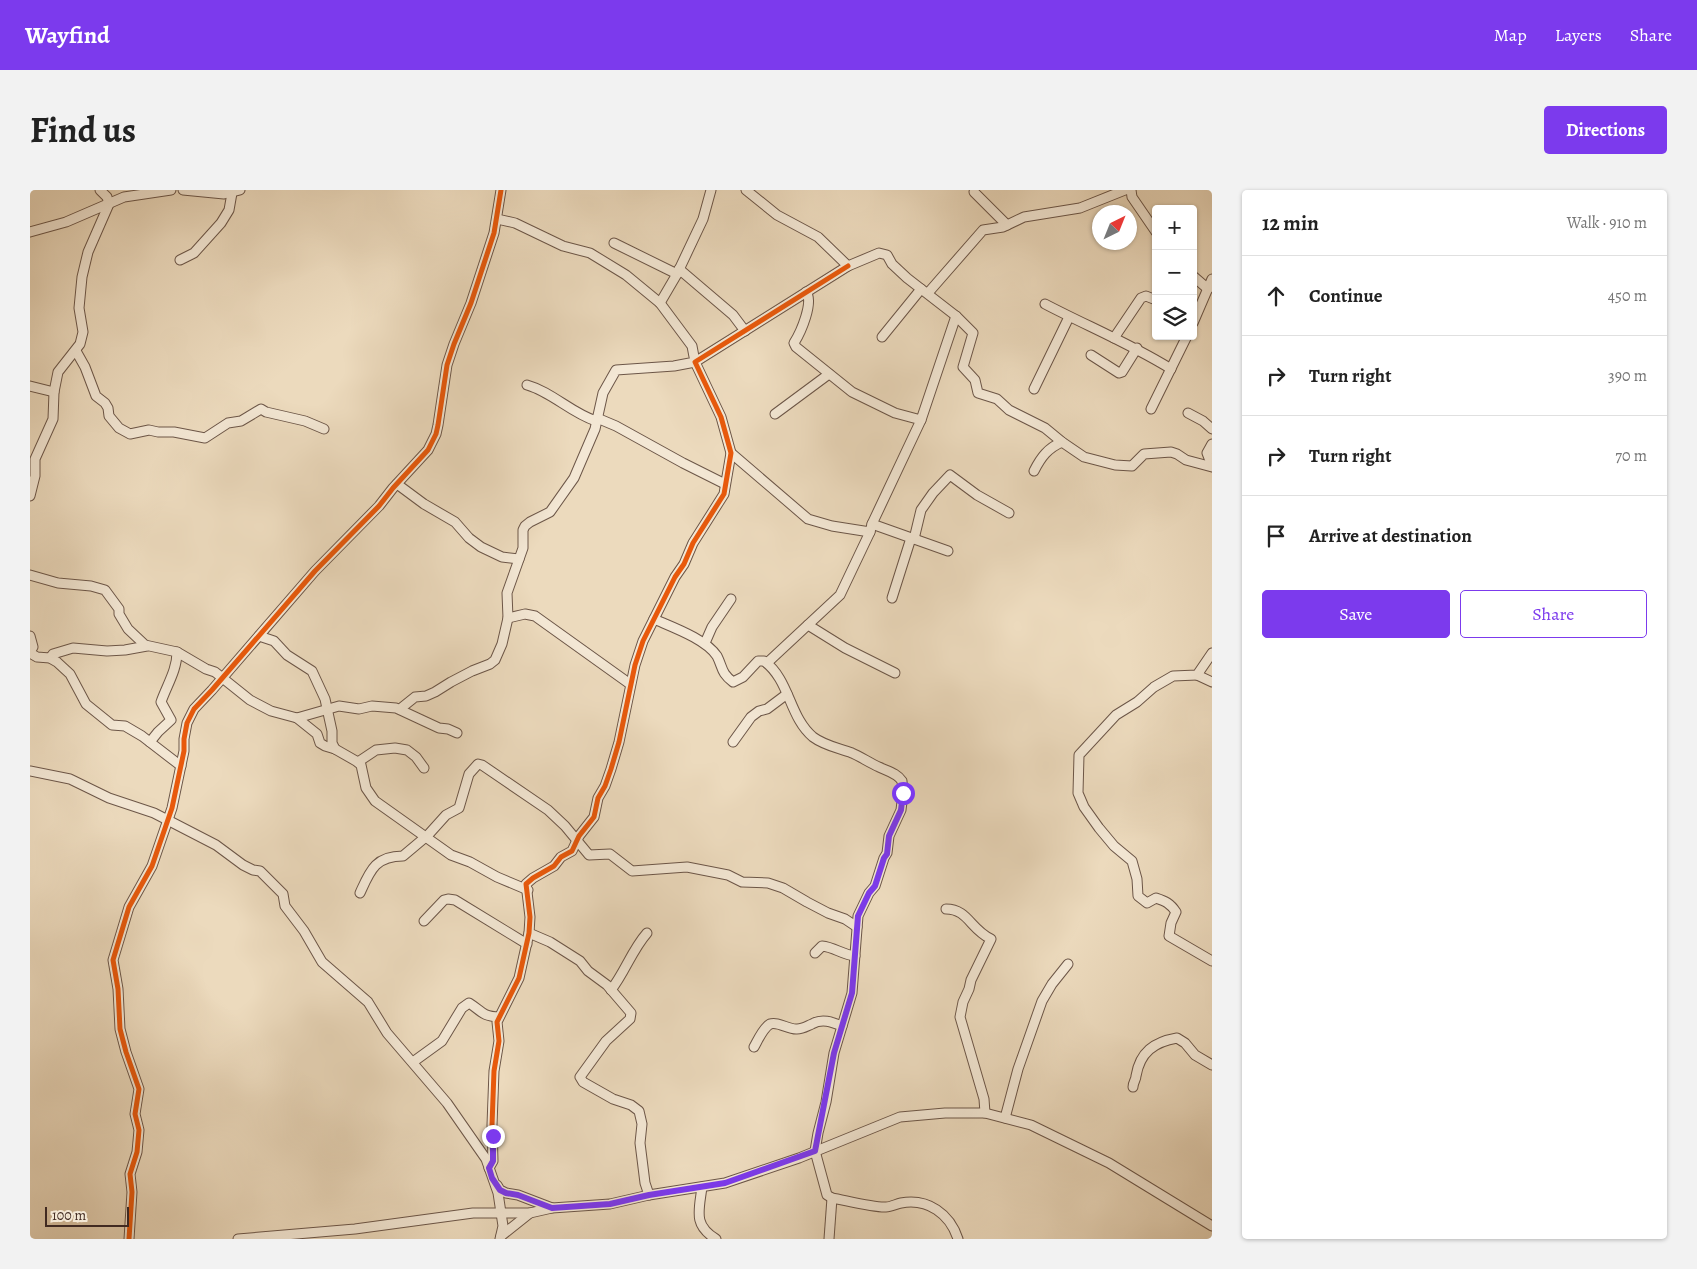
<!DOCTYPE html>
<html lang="en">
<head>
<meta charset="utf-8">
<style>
  body { margin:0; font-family:Alegreya,serif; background:#f2f2f2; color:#222 }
  .controls { position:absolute; right:15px; top:15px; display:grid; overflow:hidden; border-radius:5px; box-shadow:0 1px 4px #0004 }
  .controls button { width:45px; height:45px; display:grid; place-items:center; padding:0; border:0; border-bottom:1px solid #e0e0e0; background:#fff; color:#222; font:25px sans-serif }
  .compass { position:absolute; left:1062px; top:15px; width:45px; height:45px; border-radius:50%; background:#fff; box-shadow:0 1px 4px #0004; rotate:43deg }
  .scale { position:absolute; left:15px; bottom:12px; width:84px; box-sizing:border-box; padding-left:5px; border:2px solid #412a21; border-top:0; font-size:14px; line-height:18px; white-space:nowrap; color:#412a21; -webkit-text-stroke:4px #f3e7d4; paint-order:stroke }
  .stop { position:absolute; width:15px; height:15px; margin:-11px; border:4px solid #7c3aed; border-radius:50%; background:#fff }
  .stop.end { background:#7c3aed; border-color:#fff; box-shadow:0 1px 5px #0008 }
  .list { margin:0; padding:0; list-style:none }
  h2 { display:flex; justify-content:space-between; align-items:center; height:65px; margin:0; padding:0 20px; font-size:21px }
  h2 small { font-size:16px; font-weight:400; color:#767676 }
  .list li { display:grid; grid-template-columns:32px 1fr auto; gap:15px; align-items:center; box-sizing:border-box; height:80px; padding:0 20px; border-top:1px solid #e0e0e0 }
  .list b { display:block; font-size:19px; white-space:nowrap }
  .list em { font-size:16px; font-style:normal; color:#767676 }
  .actions { display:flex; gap:10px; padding:15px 20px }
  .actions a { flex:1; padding:11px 0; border:1px solid #7c3aed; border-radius:5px; text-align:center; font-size:18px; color:#7c3aed }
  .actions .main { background:#7c3aed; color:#fff }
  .icon { flex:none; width:28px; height:28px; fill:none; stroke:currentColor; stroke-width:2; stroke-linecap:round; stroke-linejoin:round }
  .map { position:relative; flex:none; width:1182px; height:1049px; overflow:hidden; border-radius:5px }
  header { display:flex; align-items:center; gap:30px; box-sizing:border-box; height:70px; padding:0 25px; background:#7c3aed; color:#fff }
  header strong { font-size:24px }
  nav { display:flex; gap:28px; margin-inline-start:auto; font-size:18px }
  .intro { display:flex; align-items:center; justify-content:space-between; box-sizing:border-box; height:120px; padding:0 30px }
  h1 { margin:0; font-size:35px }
  .button { padding:12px 22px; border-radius:5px; background:#7c3aed; color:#fff; font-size:18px; font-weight:700 }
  main { display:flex; gap:30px; padding:0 30px }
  aside { flex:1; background:#fff; border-radius:5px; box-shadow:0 1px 4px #0004 }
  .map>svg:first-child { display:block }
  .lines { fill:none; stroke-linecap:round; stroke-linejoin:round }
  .minor-casing { stroke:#6c5648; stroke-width:11 }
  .minor { stroke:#f3e7d4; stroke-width:9 }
  .cycleway-casing { stroke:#f3e7d4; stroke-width:8 }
  .cycleway { stroke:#e8590c; stroke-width:5 }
  .route { stroke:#7c3aed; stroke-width:6 }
</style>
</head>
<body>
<header>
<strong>Wayfind</strong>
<nav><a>Map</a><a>Layers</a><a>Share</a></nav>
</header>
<div class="intro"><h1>Find us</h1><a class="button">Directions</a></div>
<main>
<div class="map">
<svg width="1182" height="1049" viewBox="0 0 1182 1049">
  <rect width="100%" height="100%" fill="#ecdabd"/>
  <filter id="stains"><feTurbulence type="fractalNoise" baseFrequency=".004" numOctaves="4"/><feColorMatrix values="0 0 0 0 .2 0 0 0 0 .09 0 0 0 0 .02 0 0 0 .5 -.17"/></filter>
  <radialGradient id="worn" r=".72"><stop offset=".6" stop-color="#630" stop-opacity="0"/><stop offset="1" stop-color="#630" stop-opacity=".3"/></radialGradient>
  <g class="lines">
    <defs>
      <g id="minor">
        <polyline points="153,0 194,4 210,0"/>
        <polyline points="716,0 747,25 788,47 818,76 849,63 857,65 862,74 877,88 926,126 943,143 933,177 945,190 948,203 967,209 979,220 1015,238 1032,252 1054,267 1085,275 1102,276 1114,264 1141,262 1147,264 1156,270 1182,277"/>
        <polyline points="1101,0 1102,7 1126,42"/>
        <polyline points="944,2 977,35"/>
        <polyline points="0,42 36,32 94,7 141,0"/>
        <polyline points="584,53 647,84"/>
        <polyline points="150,70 164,63 191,33 199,20 202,3"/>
        <polyline points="649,79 703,125 715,141"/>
        <polyline points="1163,86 1178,99"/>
        <path d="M776 102C784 112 771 142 764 153L766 157 822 202 865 223 891 230"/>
        <polyline points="898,103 953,40 973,37 994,27 1050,18 1095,0"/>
        <polyline points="630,113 647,84 673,29 681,0"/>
        <path d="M1015 114C1057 136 1101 154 1141 179"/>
        <polyline points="1163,133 1182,89"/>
        <polyline points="852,147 891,99"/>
        <polyline points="1084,148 1111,108 1116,106 1126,110"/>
        <polyline points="46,161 55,177 66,206 75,213 78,218 79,226 89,238 100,244 119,240 128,242 144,242 175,248 198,233 211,231 231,219 236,222 275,231 294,239"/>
        <polyline points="1061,165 1089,183 1092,182 1107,158"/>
        <path d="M497 195C522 202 541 223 566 231"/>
        <polyline points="0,196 24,202"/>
        <polyline points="1004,199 1039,127"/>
        <polyline points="1121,219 1157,146"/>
        <polyline points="1158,223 1173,231 1182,239"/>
        <polyline points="745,224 799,184"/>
        <polyline points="567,228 586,236 653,273 695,294"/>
        <polyline points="1182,254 1177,263 1182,276"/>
        <polyline points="701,263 778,329 802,336 840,342"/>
        <path d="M1004 281C1011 267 1018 258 1032 252"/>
        <polyline points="367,294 394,314 425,332 439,348 451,357 472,367 489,369"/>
        <polyline points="0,306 5,286 5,269 23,229 24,202 28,182 50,154 53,142 49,118 52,87 58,62 79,14 77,7 70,0"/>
        <polyline points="842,334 918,361"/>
        <polyline points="884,349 891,320 903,303 920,285 947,305 979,323"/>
        <path d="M0 385 28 393 61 396 75 400 89 419V424L98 439 115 455 147 462C147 480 137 495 131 512L141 530 128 542 120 552"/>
        <polyline points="862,408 881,348"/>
        <polyline points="478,428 495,424 505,426 600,494"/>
        <path d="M624 429C642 437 676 449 687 466 693 478 691 483 703 492L713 487 728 471H734C760 490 759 527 783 547 795 556 809 558 822 563 831 567 840 573 849 577 857 581 867 583 872 591L873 603 871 620 859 646 857 663 854 668 845 696 839 703 828 726 822 803 804 863 796 912 788 943 785 961 797 1005 802 1008C814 1010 845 1018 856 1017 861 1017 866 1014 871 1013 898 1008 920 1024 928 1049"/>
        <polyline points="778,435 815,458 865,483"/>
        <polyline points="0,446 3,457 0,462"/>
        <polyline points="229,446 244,451 257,465 282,481 295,509 302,541 302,553 305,559"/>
        <polyline points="675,453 682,437 701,409"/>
        <polyline points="147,462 176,479 185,482 220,510 241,521 267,528 309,516 329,519 342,516 366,518 409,538 418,539 427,543"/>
        <polyline points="0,463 7,467 20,468 27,472 40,484 56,514 82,535 95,536 112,546 151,576"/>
        <path d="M1182 463 1167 485 1143 486 1124 497 1107 512 1086 525 1049 565 1048 603 1054 617 1069 638 1084 656 1102 671 1107 689 1108 706 1117 713 1126 708C1135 711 1140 713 1146 722L1141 733 1139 746 1182 771"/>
        <polyline points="20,468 23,464 43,458 77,461 95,460 117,456"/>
        <polyline points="737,473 810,405 840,342 842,334 891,230 926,126"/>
        <polyline points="1167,485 1182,492"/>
        <polyline points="370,519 385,507 396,506 405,502 421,492 442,481 460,474 465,470 472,454 478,428 477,403 493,358 493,340 495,336 500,332 520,322 544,288 565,239 573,203 586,180 644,176 665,172 662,156 630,113 596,85 560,63 533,56 485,33 467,29"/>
        <polyline points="267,528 287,544 290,553 295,556 305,559 326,571 331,575 336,598 345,611 421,665 440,672 467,687 498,700"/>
        <polyline points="703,552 721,527 729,521 737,519 757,504"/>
        <polyline points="328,572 346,560 365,558 377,560 386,567 394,578"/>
        <polyline points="0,581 40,589 79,608 124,623 186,655 213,675 223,680 230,681 253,704 255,716 274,741 292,772 338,812 357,843 417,913 456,969 468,1003 473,1036 470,1049"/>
        <path d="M330 703C340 681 345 666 373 666L398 645 416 625 429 618 439 584 448 574 452 575 518 620 535 636 559 665 580 664 602 681 657 677 698 685 712 692 738 693 753 698 777 712 798 723 815 729 827 737"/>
        <path d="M916 719C938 719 940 739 961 749L941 790 939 799 933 812 930 827 954 909 955 923"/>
        <polyline points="394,731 414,710 418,709 425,710 497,754"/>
        <polyline points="499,743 520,752 550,771 558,781 577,795 601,823 600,829 576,851 550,887 553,892 583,909 601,915 609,921 612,934 610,953 615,993 619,1005"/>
        <path d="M785 763 792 756C804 757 813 765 825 766"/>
        <path d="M581 800C595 782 602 760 617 743"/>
        <path d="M724 857C728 850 733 838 740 834 748 831 759 840 767 839 773 839 777 836 782 834 792 828 802 832 812 836"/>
        <path d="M383 872 412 851 432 818 439 813C452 821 451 826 469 827"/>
        <path d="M1103 897C1103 892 1106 890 1106 886 1110 862 1124 852 1147 848L1155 853 1165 865 1182 875"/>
        <polyline points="975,928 988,879 1012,811 1022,794 1038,774"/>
        <polyline points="459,978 463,971 462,935 464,881 469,851 467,832 489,788 499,743 500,727 496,694 503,688 524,676 531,667 542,661 549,646 564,627 568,608 575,596 581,579 589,552 605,475 613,451 645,387 654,374 663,353 694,304 701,263 691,227 665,172 818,76"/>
        <polyline points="467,995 470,1000 476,1003 488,1005 522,1018"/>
        <path d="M672 997C669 1021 663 1035 686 1049"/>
        <polyline points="471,1046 500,1023"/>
        <polyline points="99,1049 102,1002 100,984 107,962 109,940 105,924 109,899 96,862 90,839 88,799 83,770 99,717 122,676 142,618 154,561 154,549 157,533 164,519 182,500 285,381 349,316 363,298 398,260 406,244 408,235 417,175 424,154 441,113 464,43 471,0"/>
        <polyline points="208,1049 325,1039 443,1023 500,1023 522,1018 580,1014 619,1005 695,993 769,968 870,927 915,923 955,923 1001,935 1079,973 1182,1036"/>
        <polyline points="799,1049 802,1008"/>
      </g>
    </defs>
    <use href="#minor" class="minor-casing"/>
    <use href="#minor" class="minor"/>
    <defs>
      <g id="cycleway">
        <polyline points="459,978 463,971 462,935 464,881 469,851 467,832 489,788 499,743 500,727 496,694 503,688 524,676 531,667 542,661 549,646 564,627 568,608 575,596 581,579 589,552 605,475 613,451 645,387 654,374 663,353 694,304 701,263 691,227 665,172 818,76"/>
        <polyline points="99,1049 102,1002 100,984 107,962 109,940 105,924 109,899 96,862 90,839 88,799 83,770 99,717 122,676 142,618 154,561 154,549 157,533 164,519 182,500 285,381 349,316 363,298 398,260 406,244 408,235 417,175 424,154 441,113 464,43 471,0"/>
      </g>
    </defs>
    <use href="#cycleway" class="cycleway-casing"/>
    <use href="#cycleway" class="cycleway"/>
  </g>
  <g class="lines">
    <polyline class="route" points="463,946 463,971 459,978 462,988 470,1000 476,1003 488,1005 522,1018 580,1014 619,1005 695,993 785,961 804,863 822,803 828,726 839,703 845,696 854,668 857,664 859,646 871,620 873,603"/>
  </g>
  <rect width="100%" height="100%" filter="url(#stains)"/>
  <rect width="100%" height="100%" fill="url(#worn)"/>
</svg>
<div class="controls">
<button>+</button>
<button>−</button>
<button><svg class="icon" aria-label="layers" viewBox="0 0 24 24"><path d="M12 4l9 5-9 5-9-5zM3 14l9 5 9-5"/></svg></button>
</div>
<svg class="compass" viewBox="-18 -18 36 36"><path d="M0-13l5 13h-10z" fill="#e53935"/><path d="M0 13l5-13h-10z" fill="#767676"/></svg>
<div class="scale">100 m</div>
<div class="stop" style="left:873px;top:603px"></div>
<div class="stop end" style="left:463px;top:946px"></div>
</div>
<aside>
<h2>12 min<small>Walk · 910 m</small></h2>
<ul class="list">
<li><svg class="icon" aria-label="ahead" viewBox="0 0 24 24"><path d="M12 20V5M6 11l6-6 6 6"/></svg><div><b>Continue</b></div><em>450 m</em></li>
<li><svg class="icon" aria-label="right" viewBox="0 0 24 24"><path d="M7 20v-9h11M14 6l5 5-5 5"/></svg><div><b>Turn right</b></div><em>390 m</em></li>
<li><svg class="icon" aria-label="right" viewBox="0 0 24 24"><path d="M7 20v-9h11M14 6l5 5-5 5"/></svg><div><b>Turn right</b></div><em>70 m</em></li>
<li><svg class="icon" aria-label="arrive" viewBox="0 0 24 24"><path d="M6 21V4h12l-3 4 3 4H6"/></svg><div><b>Arrive at destination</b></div></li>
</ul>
<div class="actions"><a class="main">Save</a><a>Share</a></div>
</aside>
</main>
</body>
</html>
